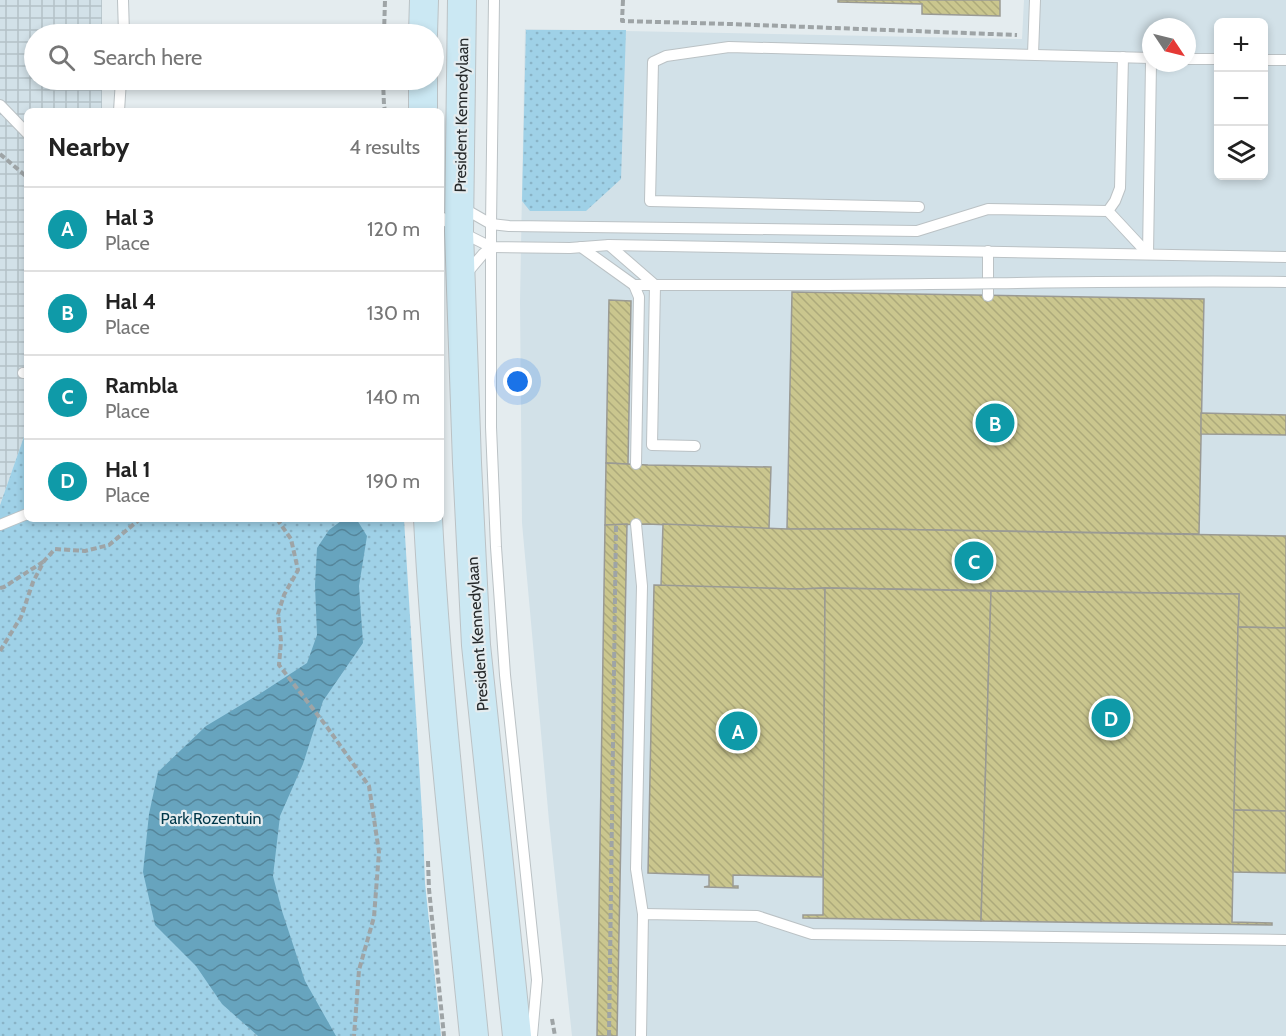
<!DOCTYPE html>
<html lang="en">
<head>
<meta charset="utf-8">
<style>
  body { margin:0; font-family:Cabin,sans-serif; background:#f2f2f2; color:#222 }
  .controls { position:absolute; right:18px; top:18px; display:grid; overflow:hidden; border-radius:9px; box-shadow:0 3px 9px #0003 }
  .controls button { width:54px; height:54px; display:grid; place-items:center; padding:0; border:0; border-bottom:2px solid #e0e0e0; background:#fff; color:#222; font:30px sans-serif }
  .compass { position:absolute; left:1142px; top:18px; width:54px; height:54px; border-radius:50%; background:#fff; box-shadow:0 3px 9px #0003; rotate:125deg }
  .you { position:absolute; left:518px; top:382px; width:21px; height:21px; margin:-15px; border:4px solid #fff; border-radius:50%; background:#1a73e8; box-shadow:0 0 0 9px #1a73e833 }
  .badge { display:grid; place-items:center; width:39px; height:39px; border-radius:50%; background:#0f766e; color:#fff; font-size:20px; font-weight:700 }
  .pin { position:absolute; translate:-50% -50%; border:3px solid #fff; box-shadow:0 2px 6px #0006 }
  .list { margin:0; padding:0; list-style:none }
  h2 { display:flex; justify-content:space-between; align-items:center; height:78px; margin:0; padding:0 24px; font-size:26px }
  h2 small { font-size:20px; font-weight:400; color:#767676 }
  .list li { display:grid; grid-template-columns:39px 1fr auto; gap:18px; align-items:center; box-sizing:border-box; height:84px; padding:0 24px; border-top:2px solid #e0e0e0 }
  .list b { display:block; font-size:22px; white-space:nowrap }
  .list p { margin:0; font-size:20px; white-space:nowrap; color:#767676 }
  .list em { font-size:20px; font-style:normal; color:#767676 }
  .icon { flex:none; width:33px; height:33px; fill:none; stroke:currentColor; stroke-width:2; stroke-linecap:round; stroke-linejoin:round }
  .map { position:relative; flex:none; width:1286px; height:1036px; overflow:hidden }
  .search { position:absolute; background:#fff; box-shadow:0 3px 9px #0003; left:24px; top:24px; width:420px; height:66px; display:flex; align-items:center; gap:15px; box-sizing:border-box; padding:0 21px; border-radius:33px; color:#767676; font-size:22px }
  .panel { position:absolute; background:#fff; box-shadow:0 3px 9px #0003; left:24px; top:108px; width:420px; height:414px; border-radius:9px }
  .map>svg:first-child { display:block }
  .built { fill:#d2e1e8; fill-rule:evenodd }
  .industrial { fill:url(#industrial-grid) }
  .grass { fill:url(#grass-dots) }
  .water { fill:url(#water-waves) }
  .building { fill:url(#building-back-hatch); stroke:#9a9a94; stroke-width:1.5 }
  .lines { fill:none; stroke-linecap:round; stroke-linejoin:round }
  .service-casing { stroke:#bbc2c5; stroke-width:12 }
  .secondary-casing { stroke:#bbc2c5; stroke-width:30 }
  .path { stroke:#9ea4a6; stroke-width:4; stroke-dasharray:6 3; stroke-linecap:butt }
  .service { stroke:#fff; stroke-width:10 }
  .secondary { stroke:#cbe8f3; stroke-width:28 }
  .service-bridge-casing { stroke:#bbc2c5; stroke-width:12; stroke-linecap:butt }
  .service-bridge { stroke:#fff; stroke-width:10 }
  .labels { text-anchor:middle; stroke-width:4.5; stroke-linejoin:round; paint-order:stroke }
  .street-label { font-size:16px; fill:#26292a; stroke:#e4ecef }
  .park-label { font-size:16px; fill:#003749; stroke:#e4ecef }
</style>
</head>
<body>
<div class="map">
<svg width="1286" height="1036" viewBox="0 0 1286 1036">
  <defs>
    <pattern id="industrial-grid" width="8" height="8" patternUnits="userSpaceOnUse" patternTransform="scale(1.5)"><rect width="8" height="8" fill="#d2e1e8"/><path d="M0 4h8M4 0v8" fill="none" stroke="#b4c1c7"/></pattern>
    <pattern id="grass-dots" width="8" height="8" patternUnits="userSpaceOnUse" patternTransform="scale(1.5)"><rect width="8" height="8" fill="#9fd1e7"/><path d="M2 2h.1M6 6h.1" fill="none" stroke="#89b3c6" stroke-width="1.8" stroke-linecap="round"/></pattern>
    <pattern id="water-waves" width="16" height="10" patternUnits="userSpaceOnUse" patternTransform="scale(1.5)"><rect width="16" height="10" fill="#67a4be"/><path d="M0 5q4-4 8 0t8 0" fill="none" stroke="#55869b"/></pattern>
    <pattern id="building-back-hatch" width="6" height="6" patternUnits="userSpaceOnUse" patternTransform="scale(1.5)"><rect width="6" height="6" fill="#cac68e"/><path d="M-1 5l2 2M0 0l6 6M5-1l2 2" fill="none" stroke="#adaa7b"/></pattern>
  </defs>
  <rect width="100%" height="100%" fill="#e4ecef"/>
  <path class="built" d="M1024 0H1286V1036H572L549 821 522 523 520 302 525 29 1022 39ZM1218 22H1264V176H1218ZM1151 27H1187V63H1151Z"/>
  <polygon class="industrial" points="0,0 102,0 102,34 34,34 34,80 102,80 102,111 27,111 27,428 0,505"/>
  <g class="grass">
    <polygon points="526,30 626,30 621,179 586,211 530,211 522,201"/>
    <polygon points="27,428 27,519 404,519 423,829 425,883 441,1036 0,1036 0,505"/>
  </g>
  <polygon class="water" points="357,520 367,536 359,586 363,643 323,701 303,764 280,816 273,876 282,911 305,981 336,1036 258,1036 222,1004 196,966 155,925 143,872 149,814 158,772 206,726 261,693 307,663 317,635 315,585 317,548 329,530 341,521"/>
  <g class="building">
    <polygon points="838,0 1000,0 1000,16 922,14 922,4 838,2"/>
    <polygon points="792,292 1204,299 1199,534 872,529 787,529"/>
    <polygon points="609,300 631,301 628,464 606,463"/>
    <polygon points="1201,413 1286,415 1286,435 1201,434"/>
    <polygon points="606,463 648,465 771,467 769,529 647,524 605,525"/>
    <polygon points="627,524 617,1036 597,1036 605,525"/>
    <polygon points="663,524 787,529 872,529 1286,536 1286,628 1238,627 1239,594 825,588 800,589 661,586"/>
    <polygon points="654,585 800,589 825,588 823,877 733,875 733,886 738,886 738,888 704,887 709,886 709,875 648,873"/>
    <polygon points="825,588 991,591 981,921 803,918 803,915 823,915"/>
    <polygon points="991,591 1239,594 1238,627 1232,922 1272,923 1272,925 981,921"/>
    <polygon points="1238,627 1286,628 1286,811 1234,810"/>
    <polygon points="1234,810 1286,811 1286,873 1233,872"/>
  </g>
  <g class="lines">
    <defs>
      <g id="service">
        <polyline points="123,0 124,34"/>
        <polyline points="494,0 491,224 491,427 496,547 505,675 537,980 532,1036"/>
        <polyline points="1033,54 1035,0"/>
        <polyline points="1187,59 1218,59"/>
        <polyline points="1264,60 1286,60"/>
        <polyline points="0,105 27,133"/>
        <polyline points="119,111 121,80"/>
        <polyline points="919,207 650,201 653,62 666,56 729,47 1151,58"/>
        <polyline points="463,208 491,224 509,226 917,231 988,209 1108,211 1148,254"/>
        <polyline points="1108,211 1115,201 1120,188 1123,57"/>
        <polyline points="441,217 459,231 491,247 570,248 609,245 1286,257"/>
        <polyline points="609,245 655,285"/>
        <polyline points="581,247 634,285 639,297 636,464"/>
        <polyline points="1148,254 1151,63"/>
        <polyline points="467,273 483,254 491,247"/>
        <polyline points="634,285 787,285"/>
        <polyline points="655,285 652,445 695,446"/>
        <polyline points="988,296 988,251"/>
        <polyline points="23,373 27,373"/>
        <polyline points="636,524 642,586 636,869 643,914"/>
        <polyline points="0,525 27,514"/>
        <polyline points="641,1036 643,914 757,916 812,934 1286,940"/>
      </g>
      <g id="secondary">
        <polyline points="462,0 459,231 467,463 476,645 517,1036"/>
        <polyline points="423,34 424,0"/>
        <polyline points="423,111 423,80"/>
        <path d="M428 519C437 692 457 864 474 1036"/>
      </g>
    </defs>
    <use href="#service" class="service-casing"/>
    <use href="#secondary" class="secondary-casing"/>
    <g class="path">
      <polyline points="623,0 622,21 730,24 1017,35"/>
      <polyline points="384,34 385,0"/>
      <polyline points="383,80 384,105 385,111"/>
      <polyline points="0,154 27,177"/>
      <polyline points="277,519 291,539 298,570 284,595 278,614 281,641 279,665 327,727 369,786 379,852 374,917 359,970 354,1036"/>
      <polyline points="0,588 4,587 43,562"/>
      <polyline points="0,651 21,617 33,582 44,561 55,549 85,551 109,545 140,519"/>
      <polyline points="428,861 429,889 444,1036"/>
      <polyline points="552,1019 555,1036"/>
      <polyline points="609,1036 616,524"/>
    </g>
    <use href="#service" class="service"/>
    <use href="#secondary" class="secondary"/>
    <defs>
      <path id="service-bridge" d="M787 285C953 285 1120 280 1286 282"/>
    </defs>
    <use href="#service-bridge" class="service-bridge-casing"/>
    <use href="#service-bridge" class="service-bridge"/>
  </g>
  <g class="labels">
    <g class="street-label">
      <text transform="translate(461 115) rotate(-89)" y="6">President Kennedylaan</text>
      <text transform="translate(477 634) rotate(-94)" y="6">President Kennedylaan</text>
    </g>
    <g class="park-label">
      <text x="211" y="824">Park Rozentuin</text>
    </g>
  </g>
</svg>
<div class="controls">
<button>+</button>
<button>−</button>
<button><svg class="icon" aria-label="layers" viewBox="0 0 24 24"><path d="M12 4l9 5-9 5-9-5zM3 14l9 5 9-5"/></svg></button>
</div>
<svg class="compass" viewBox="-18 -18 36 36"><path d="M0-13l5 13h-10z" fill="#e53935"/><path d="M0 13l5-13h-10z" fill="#767676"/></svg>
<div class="you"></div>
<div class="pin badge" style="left:738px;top:731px;background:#0f9aa8">A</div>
<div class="pin badge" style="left:995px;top:423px;background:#0f9aa8">B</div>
<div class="pin badge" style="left:974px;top:561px;background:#0f9aa8">C</div>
<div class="pin badge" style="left:1111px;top:718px;background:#0f9aa8">D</div>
<div class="search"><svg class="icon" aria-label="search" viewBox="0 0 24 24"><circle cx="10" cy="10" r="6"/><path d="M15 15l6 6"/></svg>Search here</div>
<section class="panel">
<h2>Nearby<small>4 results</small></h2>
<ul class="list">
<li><span class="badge" style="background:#0f9aa8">A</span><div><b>Hal 3</b><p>Place</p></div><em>120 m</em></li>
<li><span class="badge" style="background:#0f9aa8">B</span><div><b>Hal 4</b><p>Place</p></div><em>130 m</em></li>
<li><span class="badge" style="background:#0f9aa8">C</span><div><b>Rambla</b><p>Place</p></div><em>140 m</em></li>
<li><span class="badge" style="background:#0f9aa8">D</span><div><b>Hal 1</b><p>Place</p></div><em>190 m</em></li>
</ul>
</section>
</div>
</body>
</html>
